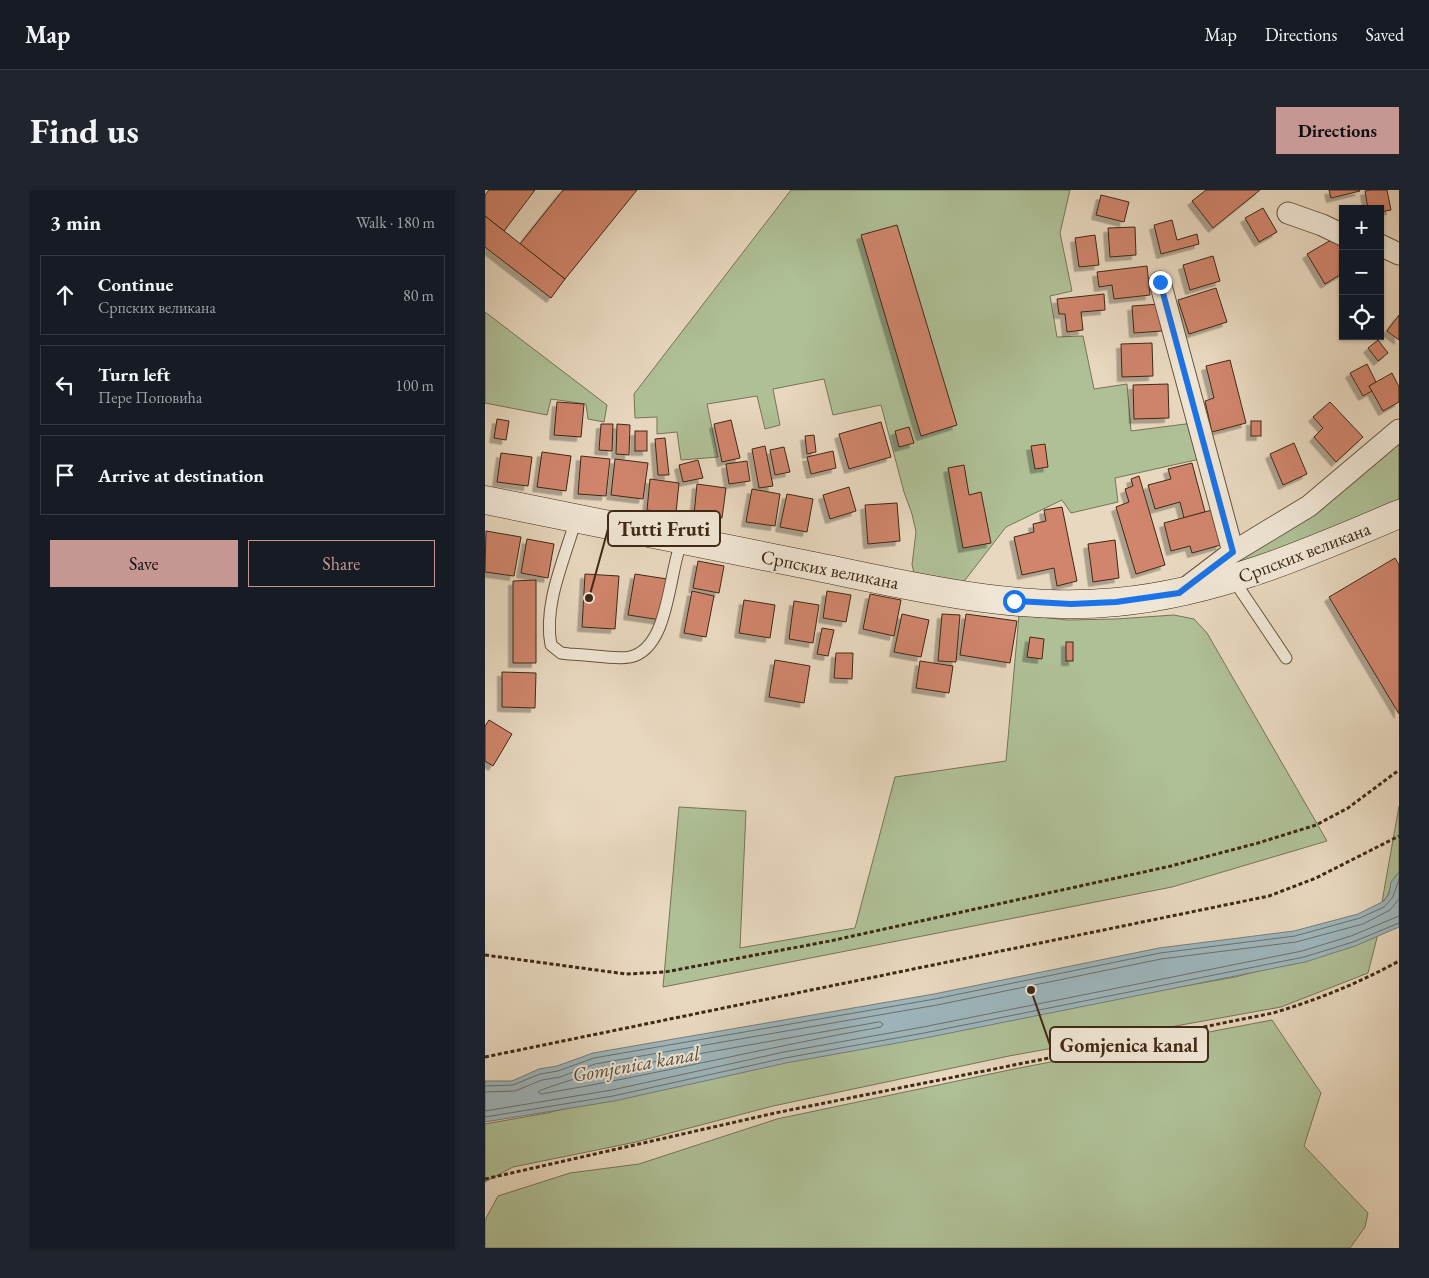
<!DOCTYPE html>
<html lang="en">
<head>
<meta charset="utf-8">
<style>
  body { margin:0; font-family:"EB Garamond",serif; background:#20242c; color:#f1f3f6 }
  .controls { position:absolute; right:15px; top:15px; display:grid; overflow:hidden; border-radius:0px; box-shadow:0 1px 4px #0004 }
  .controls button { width:45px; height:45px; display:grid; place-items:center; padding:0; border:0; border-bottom:1px solid #363941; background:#171b24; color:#f1f3f6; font:25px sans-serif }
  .stop { position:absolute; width:15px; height:15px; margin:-11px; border:4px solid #1a73e8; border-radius:50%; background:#fff }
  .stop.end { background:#1a73e8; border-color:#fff; box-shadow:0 1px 5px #0008 }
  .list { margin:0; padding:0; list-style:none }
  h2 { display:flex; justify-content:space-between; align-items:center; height:65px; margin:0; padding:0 20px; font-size:21px }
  h2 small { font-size:16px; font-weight:400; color:#9ea1a6 }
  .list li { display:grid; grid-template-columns:32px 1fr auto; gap:15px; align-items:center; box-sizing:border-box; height:80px; margin:0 10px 10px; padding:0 10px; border:1px solid #363941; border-radius:0px }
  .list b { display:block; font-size:19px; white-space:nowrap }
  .list p { margin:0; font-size:16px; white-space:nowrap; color:#9ea1a6 }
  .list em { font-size:16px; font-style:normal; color:#9ea1a6 }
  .actions { display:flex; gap:10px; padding:15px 20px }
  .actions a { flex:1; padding:11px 0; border:1px solid #c59692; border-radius:0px; text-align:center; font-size:18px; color:#c59692 }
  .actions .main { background:#c59692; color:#111 }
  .icon { flex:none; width:28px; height:28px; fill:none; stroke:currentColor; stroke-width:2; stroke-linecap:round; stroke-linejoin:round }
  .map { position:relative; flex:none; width:914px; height:1058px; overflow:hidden; border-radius:0px }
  header { display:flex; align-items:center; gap:30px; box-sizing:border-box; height:70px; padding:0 25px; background:#171b24; border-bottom:1px solid #363941 }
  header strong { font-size:24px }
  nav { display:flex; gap:28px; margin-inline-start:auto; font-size:18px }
  .intro { display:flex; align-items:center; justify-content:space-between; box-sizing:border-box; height:120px; padding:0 30px }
  h1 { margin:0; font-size:35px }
  .button { padding:12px 22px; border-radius:0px; background:#c59692; color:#111; font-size:18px; font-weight:700 }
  main { display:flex; gap:30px; padding:0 30px }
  aside { flex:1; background:#171b24; border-radius:0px; box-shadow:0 1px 4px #0004 }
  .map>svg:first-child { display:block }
  .green { fill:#afc097; stroke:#777456 }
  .water { fill:#9db6bd; stroke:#777d79 }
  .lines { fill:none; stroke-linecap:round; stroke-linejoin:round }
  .shore { stroke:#6e6f68; stroke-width:1 }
  .building { fill:#d0856c; stroke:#3f2814; filter:url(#shadow) }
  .service-casing { stroke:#69543f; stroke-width:13 }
  .minor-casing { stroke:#69543f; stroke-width:23 }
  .secondary-casing { stroke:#3f2814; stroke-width:29 }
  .path { stroke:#3f2814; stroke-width:3; stroke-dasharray:4 2.5; stroke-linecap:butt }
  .service { stroke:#f0e6d5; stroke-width:11 }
  .minor { stroke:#f0e6d5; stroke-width:21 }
  .secondary { stroke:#f0e6d5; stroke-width:28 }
  .route { stroke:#1a73e8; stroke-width:6 }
  .labels { text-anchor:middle; stroke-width:4; stroke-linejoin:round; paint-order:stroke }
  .street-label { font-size:19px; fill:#3f2814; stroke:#f0e6d5 }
  .water-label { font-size:20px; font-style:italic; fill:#564c3e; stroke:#f0e6d5 }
  .leader { fill:none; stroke:#3f2814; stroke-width:2 }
  .callout-dot { fill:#3f2814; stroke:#f0e6d5; stroke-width:2 }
  .callout { fill:#f0e6d5; stroke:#3f2814; stroke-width:2 }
  .callout-label { font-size:20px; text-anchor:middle; font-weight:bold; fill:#3f2814 }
</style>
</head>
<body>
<header>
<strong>Map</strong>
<nav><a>Map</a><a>Directions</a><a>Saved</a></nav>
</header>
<div class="intro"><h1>Find us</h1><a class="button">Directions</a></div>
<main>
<aside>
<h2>3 min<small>Walk · 180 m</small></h2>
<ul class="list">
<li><svg class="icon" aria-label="ahead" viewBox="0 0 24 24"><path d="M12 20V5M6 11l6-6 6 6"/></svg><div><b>Continue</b><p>Српских великана</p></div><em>80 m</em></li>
<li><svg class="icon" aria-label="left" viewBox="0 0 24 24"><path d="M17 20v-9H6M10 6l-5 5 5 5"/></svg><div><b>Turn left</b><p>Пере Поповића</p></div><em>100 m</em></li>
<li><svg class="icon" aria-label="arrive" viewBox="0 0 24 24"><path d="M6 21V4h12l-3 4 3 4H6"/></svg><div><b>Arrive at destination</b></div></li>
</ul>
<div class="actions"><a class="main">Save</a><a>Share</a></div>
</aside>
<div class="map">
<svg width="914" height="1058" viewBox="0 0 914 1058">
  <defs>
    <filter id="shadow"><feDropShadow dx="-4.5" dy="4.5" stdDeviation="0" flood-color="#0004"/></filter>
  </defs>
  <rect width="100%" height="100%" fill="#e8d8bf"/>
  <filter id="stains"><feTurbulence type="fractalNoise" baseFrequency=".004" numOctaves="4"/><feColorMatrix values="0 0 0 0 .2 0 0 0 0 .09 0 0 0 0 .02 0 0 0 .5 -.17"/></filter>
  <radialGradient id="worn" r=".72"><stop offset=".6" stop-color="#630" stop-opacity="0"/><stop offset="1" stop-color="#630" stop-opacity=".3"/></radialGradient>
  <g class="green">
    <polygon points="306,0 585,0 575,43 587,101 565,106 572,147 598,146 609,199 642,194 646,241 716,232 724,267 630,288 633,312 586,323 577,310 521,337 477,394 430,386 427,375 431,342 427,324 419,302 396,215 348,225 339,189 288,199 295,235 280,239 272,206 222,214 233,267 196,270 192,242 172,244 172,227 150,228 149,204"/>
    <polygon points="0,122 122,215 119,232 103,229 101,214 66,209 62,225 0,213"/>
    <polygon points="914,250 914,313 727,387"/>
    <polygon points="534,425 583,430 631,429 689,425 709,429 722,443 842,651 687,697 178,797 194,617 261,621 255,758 370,738 410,587 521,571"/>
    <path d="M914 616V682C905 690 907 704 897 712Z"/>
    <polygon points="894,740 883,783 796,817 524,866 288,916 151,952 28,977 0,992 0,934 62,923 293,869 750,787 858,759"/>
    <polygon points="787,830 836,903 819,956 883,1023 880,1037 865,1058 0,1058 0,1030 13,1006 85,983 154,974 292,929 529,879"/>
  </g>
  <polygon class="water" points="914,682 914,737 870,756 820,772 440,848 301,873 129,911 0,932 0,891 27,891 54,879 72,876 108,863 449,804 674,758 809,741 873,724 899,711 904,704 906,692"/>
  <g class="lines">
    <g class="shore">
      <path d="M395 832 398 834 396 837C282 857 170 885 56 904L53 902C55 899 103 885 112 882Z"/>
      <polyline points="0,896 28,895 55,884 73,881 109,868 450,809 675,763 810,746 875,728 899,717 908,707 914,689"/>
      <polyline points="0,902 30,901 57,890 75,887 110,874 452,815 676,769 811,752 878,734 905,720 914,709"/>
      <polyline points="0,921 127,900 299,862 438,837 817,761 866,746 914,726"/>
      <polyline points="0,927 128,906 300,868 439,843 819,767 868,752 914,733"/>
    </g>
  </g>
  <g class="building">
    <polygon points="4,0 50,0 19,41 0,26 0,5"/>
    <polygon points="78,0 152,0 80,89 35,54"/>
    <polygon points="721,0 775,0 728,38 707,11"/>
    <polygon points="844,0 874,0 875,1 846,8"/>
    <polygon points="886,0 902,0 906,20 895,22 895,19 883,19 880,1"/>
    <polygon points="616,5 644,12 639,32 611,25"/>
    <polygon points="778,18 792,42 774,52 760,28"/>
    <polygon points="0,26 80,89 66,108 0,57"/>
    <polygon points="687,30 692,50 712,44 714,54 676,64 669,35"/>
    <polygon points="412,35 472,235 436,246 376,45"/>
    <polygon points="650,37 651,65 625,67 623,38"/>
    <polygon points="610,45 614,75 594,77 590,48"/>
    <polygon points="853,46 858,53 858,83 840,94 822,64"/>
    <polygon points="728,66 735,91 705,100 698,75"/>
    <polygon points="662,76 665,105 629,109 627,95 614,97 612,82"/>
    <polygon points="731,98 742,132 704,144 693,110"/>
    <polygon points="619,104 620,120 596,122 598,140 582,142 580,124 574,124 572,109"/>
    <polygon points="675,114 677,141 649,143 647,116"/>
    <polygon points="914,125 914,150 902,141"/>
    <polygon points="893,150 903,163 893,171 883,158"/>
    <polygon points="667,153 668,186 637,187 636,154"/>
    <polygon points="745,170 761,233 727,242 720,211 729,208 721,176"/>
    <polygon points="882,174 891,192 884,196 887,201 878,206 865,183"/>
    <polygon points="907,183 914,197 914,212 898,221 884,196"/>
    <polygon points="683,194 684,228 649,229 648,195"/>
    <polygon points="72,212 99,214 96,247 69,245"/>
    <polygon points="845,212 878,247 851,272 829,247 838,238 828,227"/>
    <polygon points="12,229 24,231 21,250 9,248"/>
    <polygon points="246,230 255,268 237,272 229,234"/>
    <rect x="766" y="231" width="10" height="15"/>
    <polygon points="396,232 406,267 364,279 354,244"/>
    <polygon points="116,234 128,234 127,261 114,260"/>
    <polygon points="132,234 145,235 144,265 131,264"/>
    <polygon points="424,237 429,253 414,257 410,241"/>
    <rect x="150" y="241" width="12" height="20"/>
    <polygon points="329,245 331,262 322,264 320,246"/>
    <polygon points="180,248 184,285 173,285 170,249"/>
    <polygon points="809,253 822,284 798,295 785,264"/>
    <polygon points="560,254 563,277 550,279 546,256"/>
    <polygon points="280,256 288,296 274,298 267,259"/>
    <polygon points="299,257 305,282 290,285 285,260"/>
    <polygon points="348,261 351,278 326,284 322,267"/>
    <polygon points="57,262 86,266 81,301 52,297"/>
    <polygon points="16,263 47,267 43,296 12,292"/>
    <polygon points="96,266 125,269 121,306 93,304"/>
    <polygon points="130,269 163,273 158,309 126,305"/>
    <polygon points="213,270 218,288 198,292 194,275"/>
    <polygon points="262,271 265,291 244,294 241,274"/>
    <polygon points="707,273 720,322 699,328 695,312 670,319 663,295 686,289 683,279"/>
    <polygon points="479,275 484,305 496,302 506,353 478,358 463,278"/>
    <polygon points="654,286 680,375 651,384 631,317 644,312 640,299 648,296 646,289"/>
    <polygon points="165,289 194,293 191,323 162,320"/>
    <polygon points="212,294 241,298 237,328 209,325"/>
    <polygon points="364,297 371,321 345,329 338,305"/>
    <polygon points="267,299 295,304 290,336 261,332"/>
    <polygon points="302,304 328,309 322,342 295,337"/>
    <polygon points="412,313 415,351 383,354 380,315"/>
    <polygon points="577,317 592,391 572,396 569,378 537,385 529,347 549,342 548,334 561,331 559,320"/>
    <polygon points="727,320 736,355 707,363 705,356 686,361 679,333"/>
    <polygon points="1,341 36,347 29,386 0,382"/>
    <polygon points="42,349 69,354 63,388 36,383"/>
    <polygon points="630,350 634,388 608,392 603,354"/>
    <polygon points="910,368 914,375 914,524 844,407"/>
    <polygon points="213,371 239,376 234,403 208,398"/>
    <polygon points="100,384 134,386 130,439 97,437"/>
    <polygon points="150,384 182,389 176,430 143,425"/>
    <polygon points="51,390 51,473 28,473 28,391"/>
    <polygon points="207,401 229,406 221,447 199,443"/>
    <polygon points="342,401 366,405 361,432 338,428"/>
    <polygon points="385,404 416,410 409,446 378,439"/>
    <polygon points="259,410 290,415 285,448 254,443"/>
    <polygon points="309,411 334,415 328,453 304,449"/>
    <polygon points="417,424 444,430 436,467 409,462"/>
    <polygon points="457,424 475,425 471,472 453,471"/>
    <polygon points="481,424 532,431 525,473 475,465"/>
    <polygon points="337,438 349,440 343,466 332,464"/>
    <polygon points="545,447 559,449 557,469 542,467"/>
    <rect x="581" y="452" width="7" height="19"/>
    <polygon points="351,463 368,463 367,489 349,488"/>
    <polygon points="290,470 325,476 319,513 284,507"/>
    <polygon points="435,471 468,476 464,503 431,498"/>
    <polygon points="17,482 51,483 50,518 17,517"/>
    <polygon points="4,530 27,544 8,576 0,571 0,536"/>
  </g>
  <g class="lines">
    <defs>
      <g id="service">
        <path d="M91 329C80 368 58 414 66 455L76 463 84 464C100 464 132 470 145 467 185 458 183 383 197 350"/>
        <polyline points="748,389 801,468"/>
      </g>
      <g id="minor">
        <polyline points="803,23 837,35 858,45"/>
        <polyline points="895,55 914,64"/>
        <polyline points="675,92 748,362"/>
        <polyline points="702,397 748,362 824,316 914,240"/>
      </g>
      <path id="secondary" d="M0 310C111 333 222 355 333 377 430 397 532 422 632 412 731 403 823 363 914 324"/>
    </defs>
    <use href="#service" class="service-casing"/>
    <use href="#minor" class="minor-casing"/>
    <use href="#secondary" class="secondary-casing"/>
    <g class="path">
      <polyline points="0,765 141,784 180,782 345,751 686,676 773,653 831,635 863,618 914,580"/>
      <polyline points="0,867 784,706 831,688 914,646"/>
      <path d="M0 989 290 923 788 823C832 810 874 793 914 771"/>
    </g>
    <use href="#service" class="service"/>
    <use href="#minor" class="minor"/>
    <use href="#secondary" class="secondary"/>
  </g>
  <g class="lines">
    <polyline class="route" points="529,411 586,414 631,412 694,403 748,362 675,92"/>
  </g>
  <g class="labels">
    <g class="street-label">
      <text transform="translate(819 362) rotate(-21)" y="7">Српских великана</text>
      <text transform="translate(345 379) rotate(11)" y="7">Српских великана</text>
    </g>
    <g class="water-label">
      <text transform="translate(151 874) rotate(-10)" y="7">Gomjenica kanal</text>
    </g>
  </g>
  <path class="leader" d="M104 408L123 339M546 800L565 855"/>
  <g class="callout-dot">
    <circle cx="104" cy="408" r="5"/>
    <circle cx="546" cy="800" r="5"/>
  </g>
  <g class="callout">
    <rect x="123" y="321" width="112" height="35" rx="5"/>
    <rect x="565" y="837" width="158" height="35" rx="5"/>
  </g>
  <g class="callout-label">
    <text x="179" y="346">Tutti Fruti</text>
    <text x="644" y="862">Gomjenica kanal</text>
  </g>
  <rect width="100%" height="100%" filter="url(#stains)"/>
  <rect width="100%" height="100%" fill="url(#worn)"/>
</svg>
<div class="controls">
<button>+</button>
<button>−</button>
<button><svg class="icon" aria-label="locate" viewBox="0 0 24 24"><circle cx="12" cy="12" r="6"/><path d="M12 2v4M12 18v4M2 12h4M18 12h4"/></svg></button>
</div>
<div class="stop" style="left:529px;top:411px"></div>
<div class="stop end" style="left:675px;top:92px"></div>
</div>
</main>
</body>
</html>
